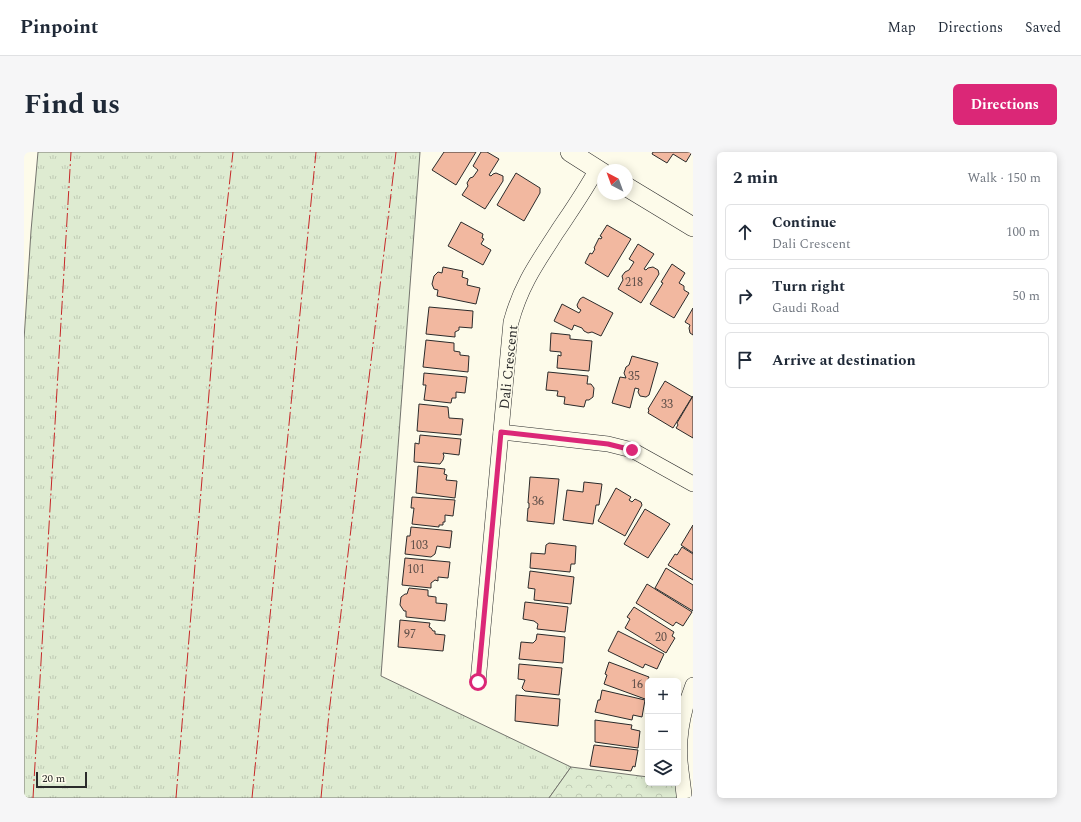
<!DOCTYPE html>
<html lang="en">
<head>
<meta charset="utf-8">
<style>
  body { margin:0; font-family:Spectral,serif; background:#f6f6f7; color:#1f2937 }
  .controls { position:absolute; right:12px; bottom:12px; display:grid; overflow:hidden; border-radius:6px; box-shadow:0 2px 10px #0003 }
  .controls button { width:36px; height:36px; display:grid; place-items:center; padding:0; border:0; border-bottom:1px solid #e0e1e3; background:#fff; color:#1f2937; font:20px sans-serif }
  .compass { position:absolute; left:573px; top:12px; width:36px; height:36px; border-radius:50%; background:#fff; box-shadow:0 2px 10px #0003; rotate:319deg }
  .scale { position:absolute; left:12px; bottom:10px; width:51px; box-sizing:border-box; padding-left:4px; border:2px solid #2b2b2b; border-top:0; font-size:11px; line-height:14px; white-space:nowrap; color:#2b2b2b; -webkit-text-stroke:3px #fdfbea; paint-order:stroke }
  .stop { position:absolute; width:12px; height:12px; margin:-9px; border:3px solid #db2777; border-radius:50%; background:#fff }
  .stop.end { background:#db2777; border-color:#fff; box-shadow:0 1px 4px #0008 }
  .list { margin:0; padding:0; list-style:none }
  h2 { display:flex; justify-content:space-between; align-items:center; height:52px; margin:0; padding:0 16px; font-size:17px }
  h2 small { font-size:13px; font-weight:400; color:#747a83 }
  .list li { display:grid; grid-template-columns:26px 1fr auto; gap:12px; align-items:center; box-sizing:border-box; height:56px; margin:0 8px 8px; padding:0 8px; border:1px solid #e0e1e3; border-radius:6px }
  .list b { display:block; font-size:15px; white-space:nowrap }
  .list p { margin:0; font-size:13px; white-space:nowrap; color:#747a83 }
  .list em { font-size:13px; font-style:normal; color:#747a83 }
  .icon { flex:none; width:22px; height:22px; fill:none; stroke:currentColor; stroke-width:2; stroke-linecap:round; stroke-linejoin:round }
  .map { position:relative; flex:none; width:669px; height:646px; overflow:hidden; border-radius:6px }
  header { display:flex; align-items:center; gap:24px; box-sizing:border-box; height:56px; padding:0 20px; background:#fff; border-bottom:1px solid #e0e1e3 }
  header strong { font-size:19px }
  nav { display:flex; gap:22px; margin-inline-start:auto; font-size:14px }
  .intro { display:flex; align-items:center; justify-content:space-between; box-sizing:border-box; height:96px; padding:0 24px }
  h1 { margin:0; font-size:28px }
  .button { padding:10px 18px; border-radius:6px; background:#db2777; color:#fff; font-size:14px; font-weight:700 }
  main { display:flex; gap:24px; padding:0 24px }
  aside { flex:1; background:#fff; border-radius:6px; box-shadow:0 2px 10px #0003 }
  .map>svg:first-child { display:block }
  .grass { fill:url(#grass-tufts); stroke:#74746e }
  .forest { fill:url(#forest-crowns); stroke:#74746e }
  .building { fill:#f2b8a0; stroke:#2b2b2b }
  .lines { fill:none; stroke-linecap:round; stroke-linejoin:round }
  .minor-casing { stroke:#2b2b2b; stroke-width:16 }
  .tertiary-casing { stroke:#2b2b2b; stroke-width:20 }
  .minor { stroke:#fdfbea; stroke-width:15 }
  .tertiary { stroke:#fdfbea; stroke-width:19 }
  .power { stroke:#c62828; stroke-width:1; stroke-dasharray:14 3 2 3; stroke-linecap:butt }
  .route { stroke:#db2777; stroke-width:5 }
  .labels { text-anchor:middle; stroke-width:3; stroke-linejoin:round; paint-order:stroke }
  .number-label { font-size:12px; fill:#5d4e48 }
  .street-label { font-size:14px; fill:#2b2b2b; stroke:#fdfbea }
</style>
</head>
<body>
<header>
<strong>Pinpoint</strong>
<nav><a>Map</a><a>Directions</a><a>Saved</a></nav>
</header>
<div class="intro"><h1>Find us</h1><a class="button">Directions</a></div>
<main>
<div class="map">
<svg width="669" height="646" viewBox="0 0 669 646">
  <defs>
    <pattern id="grass-tufts" width="24" height="20" patternUnits="userSpaceOnUse"><rect width="24" height="20" fill="#deebd1"/><path d="M3 7l-1-3M5 7V3M7 7l1-3M15 17l-1-3M17 17v-4M19 17l1-3" fill="none" stroke="#bfcab4"/></pattern>
    <pattern id="forest-crowns" width="20" height="18" patternUnits="userSpaceOnUse"><rect width="20" height="18" fill="#deebd1"/><path d="M2 6a3 3 0 1 1 6 0M12 15a3 3 0 1 1 6 0" fill="none" stroke="#bfcab4"/></pattern>
  </defs>
  <rect width="100%" height="100%" fill="#fdfbea"/>
  <polygon class="grass" points="14,0 396,0 357,524 547,615 525,646 0,646 0,188 7,79"/>
  <polygon class="forest" points="547,615 624,625 624,631 653,631 669,646 525,646"/>
  <g class="building">
    <polygon points="420,0 452,0 432,33 408,18"/>
    <polygon points="457,0 463,0 475,7 465,23 467,24 469,22 472,21 479,24 479,29 461,57 438,43 444,34 443,31 446,26 449,25 454,18 449,14"/>
    <polygon points="629,0 668,0 662,10 649,2 643,11 628,2"/>
    <polygon points="492,21 516,36 516,41 500,69 473,53"/>
    <polygon points="437,70 459,82 458,86 460,87 457,92 467,98 459,113 424,94"/>
    <polygon points="583,73 607,87 584,125 561,111 566,101 568,102 571,97 570,96 575,86 577,87 578,85 576,84"/>
    <polygon points="614,92 630,102 620,117 622,118 624,116 629,115 634,118 635,122 617,151 594,137 599,128 598,124 601,120 605,118 610,110 605,107"/>
    <polygon points="648,112 661,121 655,131 660,134 660,138 665,141 650,166 626,152 639,131 637,130"/>
    <polygon points="419,115 439,119 438,125 444,127 443,133 456,136 452,152 413,144 414,138 410,137 408,132 410,124 414,120 418,121"/>
    <polygon points="559,145 589,161 577,184 568,180 564,181 560,179 558,176 550,173 548,178 530,169 538,152 555,161 557,158 554,156 553,153 556,147"/>
    <polygon points="405,155 449,159 448,176 435,175 435,178 431,180 431,185 402,182"/>
    <polygon points="669,156 669,183 666,181 665,176 666,173 661,170"/>
    <polygon points="527,181 546,183 546,187 568,189 565,219 533,216 534,203 537,204 537,200 526,199"/>
    <polygon points="402,188 430,191 430,199 436,200 436,203 445,204 444,220 399,215"/>
    <polygon points="608,204 634,211 625,243 622,245 616,244 614,240 615,237 611,236 606,256 588,251 596,225 602,226 600,221 602,215 605,213"/>
    <polygon points="524,220 564,224 563,232 567,232 570,236 569,245 565,248 562,248 560,255 540,252 541,245 533,244 534,239 522,238"/>
    <polygon points="400,221 443,225 441,241 432,240 432,246 428,246 427,251 400,248 402,233 399,233"/>
    <polygon points="641,229 668,245 649,276 624,261 625,258 624,257"/>
    <polygon points="669,244 669,286 652,276 654,273 653,271"/>
    <polygon points="395,252 424,255 425,266 439,267 437,283 393,279"/>
    <polygon points="396,283 437,287 435,303 419,301 420,304 419,308 416,312 390,310 391,291 395,292"/>
    <polygon points="394,314 421,317 420,322 423,323 422,328 433,329 431,346 392,341"/>
    <polygon points="506,325 535,327 530,372 503,369 504,356 505,356 505,351 504,351"/>
    <polygon points="560,330 578,332 575,353 572,353 569,372 539,368 543,338 559,340"/>
    <polygon points="592,336 607,345 605,348 608,350 611,347 617,350 618,353 601,384 574,369"/>
    <polygon points="388,345 431,348 429,364 421,363 421,370 419,370 419,373 415,373 415,375 388,372 390,356 387,356"/>
    <polygon points="621,357 646,372 624,406 600,392"/>
    <polygon points="669,373 669,401 657,393"/>
    <polygon points="387,375 428,379 426,396 413,394 411,402 407,405 381,402 383,384 386,384"/>
    <polygon points="525,391 552,394 551,412 547,412 546,420 506,416 507,401 521,402 522,393"/>
    <polygon points="658,395 669,402 669,428 644,413 651,402 653,403"/>
    <polygon points="381,406 426,410 424,426 414,425 414,429 411,428 407,431 407,436 378,433"/>
    <polygon points="642,416 669,433 669,459 631,436"/>
    <polygon points="506,419 550,425 547,452 510,448 511,437 504,436"/>
    <polygon points="623,432 668,460 659,474 652,470 649,474 612,451"/>
    <polygon points="385,436 404,438 404,444 412,445 412,451 423,452 421,469 382,465 382,459 380,459 376,453 377,445 381,442 383,442"/>
    <polygon points="501,450 544,455 541,480 513,477 514,472 510,469 499,467"/>
    <polygon points="610,455 650,480 648,484 651,486 642,501 601,476 606,467 603,465"/>
    <polygon points="376,468 406,471 405,475 407,476 409,479 411,479 411,482 421,483 419,499 374,495"/>
    <polygon points="594,479 640,502 633,517 621,512 619,516 584,499"/>
    <polygon points="513,482 541,485 539,511 495,507 497,490 509,491 512,488"/>
    <polygon points="585,510 625,525 623,529 624,538 621,547 580,532 583,523 581,522"/>
    <polygon points="495,512 538,516 535,543 501,539 498,536 501,528 494,527"/>
    <polygon points="578,538 621,548 618,565 609,563 608,568 571,560 574,548 576,548"/>
    <polygon points="492,543 536,547 534,574 491,569"/>
    <polygon points="571,568 608,573 607,577 616,579 614,596 571,590"/>
    <polygon points="570,593 614,598 611,615 609,614 607,619 566,614"/>
  </g>
  <g class="lines">
    <defs>
      <g id="minor">
        <polyline points="477,280 584,292 608,298 669,332"/>
        <path d="M454 530 487 170C497 133 513 111 533 80 547 59 561 39 573 17"/>
        <path d="M660 643C659 632 657 621 656 609 654 582 659 558 669 533"/>
      </g>
      <g id="tertiary">
        <polyline points="546,0 579,21"/>
        <polyline points="603,35 669,75"/>
      </g>
    </defs>
    <use href="#minor" class="minor-casing"/>
    <use href="#tertiary" class="tertiary-casing"/>
    <use href="#minor" class="minor"/>
    <use href="#tertiary" class="tertiary"/>
    <g class="power">
      <polyline points="9,646 47,0"/>
      <polyline points="152,646 193,143 209,0"/>
      <polyline points="228,646 292,0"/>
      <polyline points="297,646 305,561 372,0"/>
    </g>
  </g>
  <g class="lines">
    <polyline class="route" points="454,530 477,280 584,292 608,298"/>
  </g>
  <g class="labels">
    <g class="number-label">
      <text x="610" y="134">218</text>
      <text x="610" y="228">35</text>
      <text x="643" y="256">33</text>
      <text x="514" y="353">36</text>
      <text x="395" y="397">103</text>
      <text x="392" y="421">101</text>
      <text x="386" y="486">97</text>
      <text x="637" y="489">20</text>
      <text x="613" y="536">16</text>
    </g>
    <g class="street-label">
      <text transform="translate(484 215) rotate(-84)" y="5">Dali Crescent</text>
    </g>
  </g>
</svg>
<div class="controls">
<button>+</button>
<button>−</button>
<button><svg class="icon" aria-label="layers" viewBox="0 0 24 24"><path d="M12 4l9 5-9 5-9-5zM3 14l9 5 9-5"/></svg></button>
</div>
<svg class="compass" viewBox="-18 -18 36 36"><path d="M0-13l5 13h-10z" fill="#e53935"/><path d="M0 13l5-13h-10z" fill="#747a83"/></svg>
<div class="scale">20 m</div>
<div class="stop" style="left:454px;top:530px"></div>
<div class="stop end" style="left:608px;top:298px"></div>
</div>
<aside>
<h2>2 min<small>Walk · 150 m</small></h2>
<ul class="list">
<li><svg class="icon" aria-label="ahead" viewBox="0 0 24 24"><path d="M12 20V5M6 11l6-6 6 6"/></svg><div><b>Continue</b><p>Dali Crescent</p></div><em>100 m</em></li>
<li><svg class="icon" aria-label="right" viewBox="0 0 24 24"><path d="M7 20v-9h11M14 6l5 5-5 5"/></svg><div><b>Turn right</b><p>Gaudi Road</p></div><em>50 m</em></li>
<li><svg class="icon" aria-label="arrive" viewBox="0 0 24 24"><path d="M6 21V4h12l-3 4 3 4H6"/></svg><div><b>Arrive at destination</b></div></li>
</ul>
</aside>
</main>
</body>
</html>
